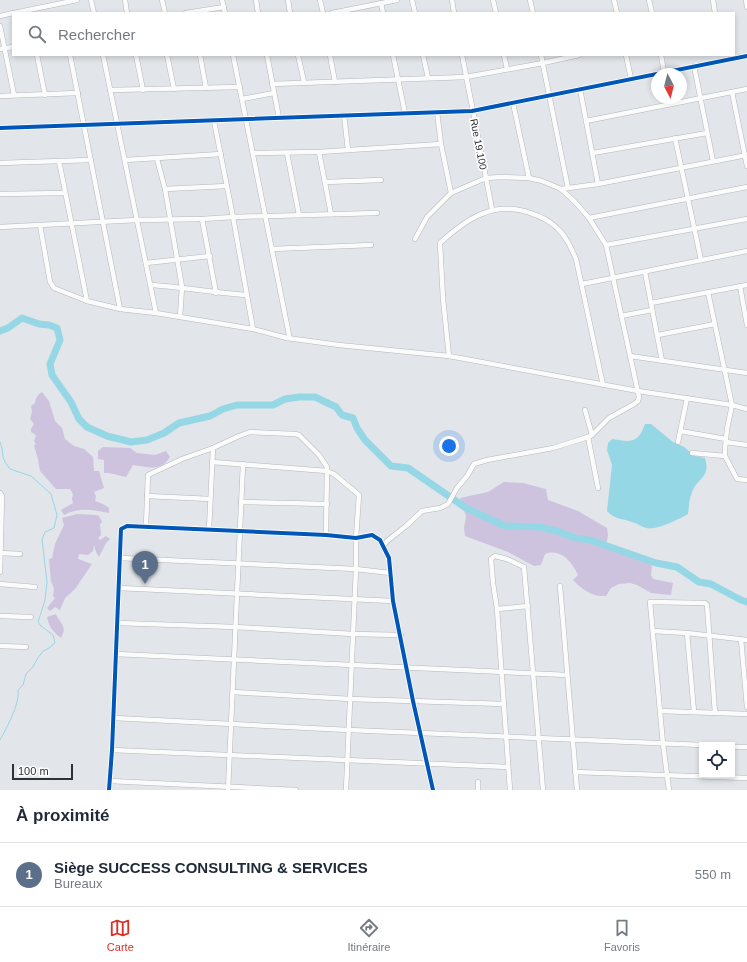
<!DOCTYPE html>
<html lang="fr">
<head>
<meta charset="utf-8">
<style>
  body { margin:0; font-family:Helvetica,sans-serif; background:#f6f6f7; color:#1f2937 }
  .controls { position:absolute; right:12px; bottom:12px; display:grid; overflow:hidden; border-radius:0px; box-shadow:0 2px 6px #0003 }
  .controls button { width:36px; height:36px; display:grid; place-items:center; padding:0; border:0; border-bottom:1px solid #e0e1e3; background:#fff; color:#1f2937; font:20px sans-serif }
  .compass { position:absolute; left:651px; top:68px; width:36px; height:36px; border-radius:50%; background:#fff; box-shadow:0 2px 6px #0003; rotate:173deg }
  .scale { position:absolute; left:12px; bottom:10px; width:61px; box-sizing:border-box; padding-left:4px; border:2px solid #2f3134; border-top:0; font-size:11px; line-height:14px; white-space:nowrap; color:#2f3134; -webkit-text-stroke:3px #fff; paint-order:stroke }
  .you { position:absolute; left:449px; top:446px; width:14px; height:14px; margin:-10px; border:3px solid #fff; border-radius:50%; background:#1a73e8; box-shadow:0 0 0 6px #1a73e833 }
  .badge { display:grid; place-items:center; width:26px; height:26px; border-radius:50%; background:#d93025; color:#fff; font-size:13px; font-weight:700 }
  .pin { position:absolute; translate:-50% -33px; filter:drop-shadow(0 1px 2px #0008) }
  .pin::after { content:''; position:absolute; top:21px; width:14px; height:12px; background:inherit; clip-path:polygon(0 0,100% 0,50% 100%) }
  .list { margin:0; padding:0; list-style:none }
  h2 { display:flex; justify-content:space-between; align-items:center; height:52px; margin:0; padding:0 16px; font-size:17px }
  h2 small { font-size:13px; font-weight:400; color:#747a83 }
  .list li { display:grid; grid-template-columns:26px 1fr auto; gap:12px; align-items:center; box-sizing:border-box; height:64px; padding:0 16px; border-top:1px solid #e0e1e3 }
  .list b { display:block; font-size:15px; white-space:nowrap }
  .list p { margin:0; font-size:13px; white-space:nowrap; color:#747a83 }
  .list em { font-size:13px; font-style:normal; color:#747a83 }
  .icon { flex:none; width:22px; height:22px; fill:none; stroke:currentColor; stroke-width:2; stroke-linecap:round; stroke-linejoin:round }
  .map { position:relative; flex:none; width:747px; height:790px; overflow:hidden }
  .search { position:absolute; background:#fff; box-shadow:0 2px 6px #0003; left:12px; right:12px; top:12px; height:44px; display:flex; align-items:center; gap:10px; box-sizing:border-box; padding:0 14px; border-radius:0px; color:#747a83; font-size:15px }
  .sheet { height:116px; background:#fff }
  nav { display:flex; justify-content:space-around; align-items:center; box-sizing:border-box; height:56px; border-top:1px solid #e0e1e3; background:#fff; font-size:11px; color:#747a83 }
  nav a { display:grid; justify-items:center; gap:2px }
  nav .on { color:#d93025 }
  .map>svg:first-child { display:block }
  .green { fill:#cdc3de }
  .water { fill:#96d7e5 }
  .lines { fill:none; stroke-linecap:round; stroke-linejoin:round }
  .stream { stroke:#96d7e5; stroke-width:1 }
  .river { stroke:#96d7e5; stroke-width:7 }
  .minor-casing { stroke:#b5b7ba; stroke-width:5.5 }
  .minor { stroke:#fbfbfc; stroke-width:4.5 }
  .cycleway-casing { stroke:#fff; stroke-width:6 }
  .cycleway { stroke:#0057b8; stroke-width:4 }
  .labels { text-anchor:middle; stroke-width:3.5; stroke-linejoin:round; paint-order:stroke }
  .street-label { font-size:10px; fill:#2f3134; stroke:#fff }
</style>
</head>
<body>
<div class="map">
<svg width="747" height="790" viewBox="0 0 747 790">
  <rect width="100%" height="100%" fill="#e2e5e9"/>
  <g class="green">
    <path d="M42 392 49 401 55 421 62 428 65 439 74 446 84 449 93 457 94 471H99L104 488 94 492 96 496 95 501 103 504 109 508V513C93 510 79 507 64 515L61 510 73 503 72 499 73 494 70 489H56L40 471 38 459 34 446 36 444 34 441 36 435 31 432V429L34 424 30 419 32 412 31 406 35 403C35 399 38 394 42 392Z"/>
    <path d="M103 447 130 448 137 453 155 455 166 451 170 457C161 472 148 467 133 465L126 477 109 473H104V460L98 459V451Z"/>
    <path d="M504 482 523 483 546 489 548 500 578 511 607 528 608 535 606 547 652 564 651 575 653 579 673 583 671 595 651 593 637 585 630 583 619 584 611 588 606 596C592 597 583 590 573 580L578 575C572 562 561 548 545 554L541 565 534 566 508 552 465 536 464 528 466 516 460 498 488 492Z"/>
    <polygon points="77,514 96,515 99,516 102,522 100,524 101,535 98,538 100,540 106,536 110,539 106,543 99,557 96,552 94,545 93,551 88,555 79,554 78,559 92,564 75,589 65,598 60,610 55,607 50,611 47,608 55,598 53,596 54,589 51,581 49,559 52,558 55,544 64,525 62,518"/>
    <path d="M56 614C60 624 68 626 61 638 53 632 49 627 47 617Z"/>
  </g>
  <path class="water" d="M645 424H651L673 442 684 447 695 456 705 458C711 478 697 478 692 492 689 499 689 507 688 514 679 519 656 531 646 528 641 527 637 523 632 522 621 518 616 520 607 511L612 465 607 450 608 443 612 439C631 442 638 444 645 424Z"/>
  <g class="lines">
    <path class="stream" d="M0 442 2 448 3 457 5 462 10 469 31 476 51 494 57 515 54 528 45 532 42 539 47 582 45 600 38 622 41 626 53 635 55 643 49 648 43 651 38 658 32 668 26 674 23 685 18 690C20 704 7 727 0 740"/>
    <polyline class="river" points="0,331 8,328 22,318 39,324 49,325 57,328 60,340 50,364 52,375 71,402 79,419 87,427 107,436 131,442 147,440 164,433 179,423 210,416 223,409 237,405 273,405 285,399 299,397 315,397 336,407 342,415 353,418 357,428 365,440 391,466 408,468 466,508 505,526 539,527 557,531 575,538 590,540 656,563 677,567 699,582 711,584 741,600 747,602"/>
    <defs>
      <g id="minor">
        <polyline points="91,0 94,13"/>
        <polyline points="125,0 127,13"/>
        <polyline points="162,0 165,13"/>
        <polyline points="222,0 225,13"/>
        <polyline points="256,0 258,13"/>
        <polyline points="288,0 290,13"/>
        <polyline points="320,0 323,13"/>
        <polyline points="412,0 415,13"/>
        <polyline points="452,0 454,13"/>
        <polyline points="493,0 496,13"/>
        <polyline points="530,0 533,13"/>
        <polyline points="614,0 617,13"/>
        <polyline points="649,0 652,13"/>
        <polyline points="713,0 715,13"/>
        <polyline points="746,0 747,7"/>
        <polyline points="381,3 383,13"/>
        <polyline points="14,13 77,0"/>
        <polyline points="186,13 224,7"/>
        <polyline points="332,13 397,0"/>
        <polyline points="0,16 13,13"/>
        <polyline points="0,26 14,95"/>
        <polyline points="0,49 13,47"/>
        <polyline points="37,55 45,95"/>
        <polyline points="70,55 120,309"/>
        <polyline points="103,55 156,313"/>
        <polyline points="136,55 143,90"/>
        <polyline points="167,55 174,89"/>
        <polyline points="200,55 206,88"/>
        <polyline points="267,55 279,118"/>
        <polyline points="298,55 304,82"/>
        <polyline points="330,55 335,82"/>
        <polyline points="393,55 405,113"/>
        <polyline points="423,55 428,78"/>
        <polyline points="462,55 492,209"/>
        <polyline points="504,55 507,69"/>
        <polyline points="541,55 568,188"/>
        <polyline points="626,55 631,79"/>
        <polyline points="661,55 664,72"/>
        <polyline points="694,66 713,161"/>
        <polyline points="272,84 466,77 543,63 579,55"/>
        <polyline points="580,89 598,184"/>
        <polyline points="110,90 240,87"/>
        <polyline points="732,92 747,166"/>
        <polyline points="0,96 78,93"/>
        <polyline points="242,99 274,93"/>
        <polyline points="513,103 529,178"/>
        <polyline points="437,112 441,144 451,193"/>
        <polyline points="344,115 348,150"/>
        <polyline points="214,121 233,217 253,329"/>
        <polyline points="586,121 747,89"/>
        <polyline points="0,128 472,111 747,56"/>
        <polyline points="675,138 701,260"/>
        <polyline points="319,152 331,214"/>
        <polyline points="253,153 319,152 441,144"/>
        <polyline points="287,153 299,215"/>
        <polyline points="593,153 707,133"/>
        <polyline points="157,159 165,189 182,287 180,317"/>
        <polyline points="125,160 221,154"/>
        <polyline points="59,161 87,301"/>
        <polyline points="0,163 91,160"/>
        <polyline points="325,182 381,180"/>
        <polyline points="165,189 227,186"/>
        <polyline points="561,189 598,184 747,155"/>
        <polyline points="0,194 65,193"/>
        <polyline points="589,218 747,187"/>
        <polyline points="202,219 216,293"/>
        <polyline points="40,225 50,282 54,288 87,301 120,309 156,313 253,329 287,338 289,337 289,335 233,55"/>
        <polyline points="0,227 137,220 202,219 233,217 377,213"/>
        <polyline points="606,245 747,219"/>
        <polyline points="272,249 371,245"/>
        <polyline points="146,263 210,256"/>
        <polyline points="645,272 662,361"/>
        <polyline points="582,284 747,251"/>
        <path d="M151 285C183 287 215 293 247 295"/>
        <polyline points="740,286 747,325"/>
        <polyline points="708,292 732,405 727,429 725,449 725,456 737,479 747,480"/>
        <polyline points="651,303 747,285"/>
        <polyline points="621,316 652,310"/>
        <polyline points="658,335 715,324"/>
        <polyline points="287,338 339,345 449,356 638,391 732,405 747,409"/>
        <path d="M449 356 443 299 440 243C466 219 494 200 530 213 540 216 549 220 557 228 566 236 571 248 576 259L603 385"/>
        <polyline points="630,356 747,373"/>
        <polyline points="585,410 592,435"/>
        <polyline points="680,431 726,439"/>
        <polyline points="588,437 598,488"/>
        <polyline points="678,442 687,398"/>
        <polyline points="726,442 747,445"/>
        <polyline points="692,453 725,456"/>
        <polyline points="212,462 327,471 334,474 359,495 356,538 356,569 346,790"/>
        <polyline points="0,493 2,496 0,572"/>
        <polyline points="147,496 210,499"/>
        <polyline points="241,502 327,504"/>
        <polyline points="146,527 148,475 182,459 213,448"/>
        <polyline points="209,530 213,448 239,436 250,432 295,434 299,435 319,455 327,467 326,535"/>
        <polyline points="384,545 387,541 406,526 422,511 440,508 448,504 457,488 467,476 474,464 487,460 553,448 588,437 592,435 609,418 634,404 638,401 639,397 606,245 589,218 575,202 561,189 542,181 529,178 502,177 486,178 451,193 427,217 415,239"/>
        <polyline points="0,553 20,554"/>
        <polyline points="120,558 356,569 390,573"/>
        <polyline points="0,584 35,587"/>
        <polyline points="560,586 577,790"/>
        <polyline points="119,588 393,601"/>
        <polyline points="497,609 528,606"/>
        <polyline points="0,616 31,617"/>
        <polyline points="118,623 235,627 353,634 401,635"/>
        <polyline points="653,631 687,633 747,640"/>
        <polyline points="687,633 694,712"/>
        <polyline points="741,639 747,707"/>
        <polyline points="0,646 26,647"/>
        <polyline points="116,654 567,675"/>
        <polyline points="233,692 350,699 504,704"/>
        <polyline points="660,711 747,714"/>
        <polyline points="114,718 349,730 702,745"/>
        <polyline points="732,747 747,747"/>
        <polyline points="112,750 508,767"/>
        <polyline points="575,772 747,778"/>
        <polyline points="110,781 296,790"/>
        <polyline points="478,782 478,790"/>
        <polyline points="109,790 112,750 121,529 127,526 326,535 356,538 372,535 380,540 389,558 393,601 413,701 433,790"/>
        <polyline points="228,790 243,464"/>
        <polyline points="510,790 497,609 493,583 491,559 495,556 507,559 524,567 543,790"/>
        <polyline points="669,790 663,744 650,602 705,603 707,605 715,713"/>
      </g>
    </defs>
    <use href="#minor" class="minor-casing"/>
    <use href="#minor" class="minor"/>
    <defs>
      <g id="cycleway">
        <polyline points="0,128 472,111 747,56"/>
        <polyline points="109,790 112,750 121,529 127,526 326,535 356,538 372,535 380,540 389,558 393,601 413,701 433,790"/>
      </g>
    </defs>
    <use href="#cycleway" class="cycleway-casing"/>
    <use href="#cycleway" class="cycleway"/>
  </g>
  <g class="labels">
    <g class="street-label">
      <text transform="translate(479 144) rotate(79)" y="4">Rue 19.100</text>
    </g>
  </g>
</svg>
<div class="controls">
<button><svg class="icon" aria-label="locate" viewBox="0 0 24 24"><circle cx="12" cy="12" r="6"/><path d="M12 2v4M12 18v4M2 12h4M18 12h4"/></svg></button>
</div>
<svg class="compass" viewBox="-18 -18 36 36"><path d="M0-13l5 13h-10z" fill="#e53935"/><path d="M0 13l5-13h-10z" fill="#747a83"/></svg>
<div class="scale">100 m</div>
<div class="you"></div>
<div class="pin badge" style="left:145px;top:584px;background:#5c6f8a">1</div>
<div class="search"><svg class="icon" aria-label="search" viewBox="0 0 24 24"><circle cx="10" cy="10" r="6"/><path d="M15 15l6 6"/></svg>Rechercher</div>
</div>
<section class="sheet">
<h2>À proximité<small></small></h2>
<ul class="list">
<li><span class="badge" style="background:#5c6f8a">1</span><div><b>Siège SUCCESS CONSULTING &amp; SERVICES</b><p>Bureaux</p></div><em>550 m</em></li>
</ul>
</section>
<nav>
<a class="on"><svg class="icon" aria-label="map" viewBox="0 0 24 24"><path d="M3 6l6-2 6 2 6-2v14l-6 2-6-2-6 2zM9 4v14M15 6v14"/></svg>Carte</a>
<a><svg class="icon" aria-label="directions" viewBox="0 0 24 24"><path d="M12 3l9 9-9 9-9-9zM9 14v-3h6M13 9l2 2-2 2"/></svg>Itinéraire</a>
<a><svg class="icon" aria-label="saved" viewBox="0 0 24 24"><path d="M7 4h10v16l-5-4-5 4z"/></svg>Favoris</a>
</nav>
</body>
</html>
